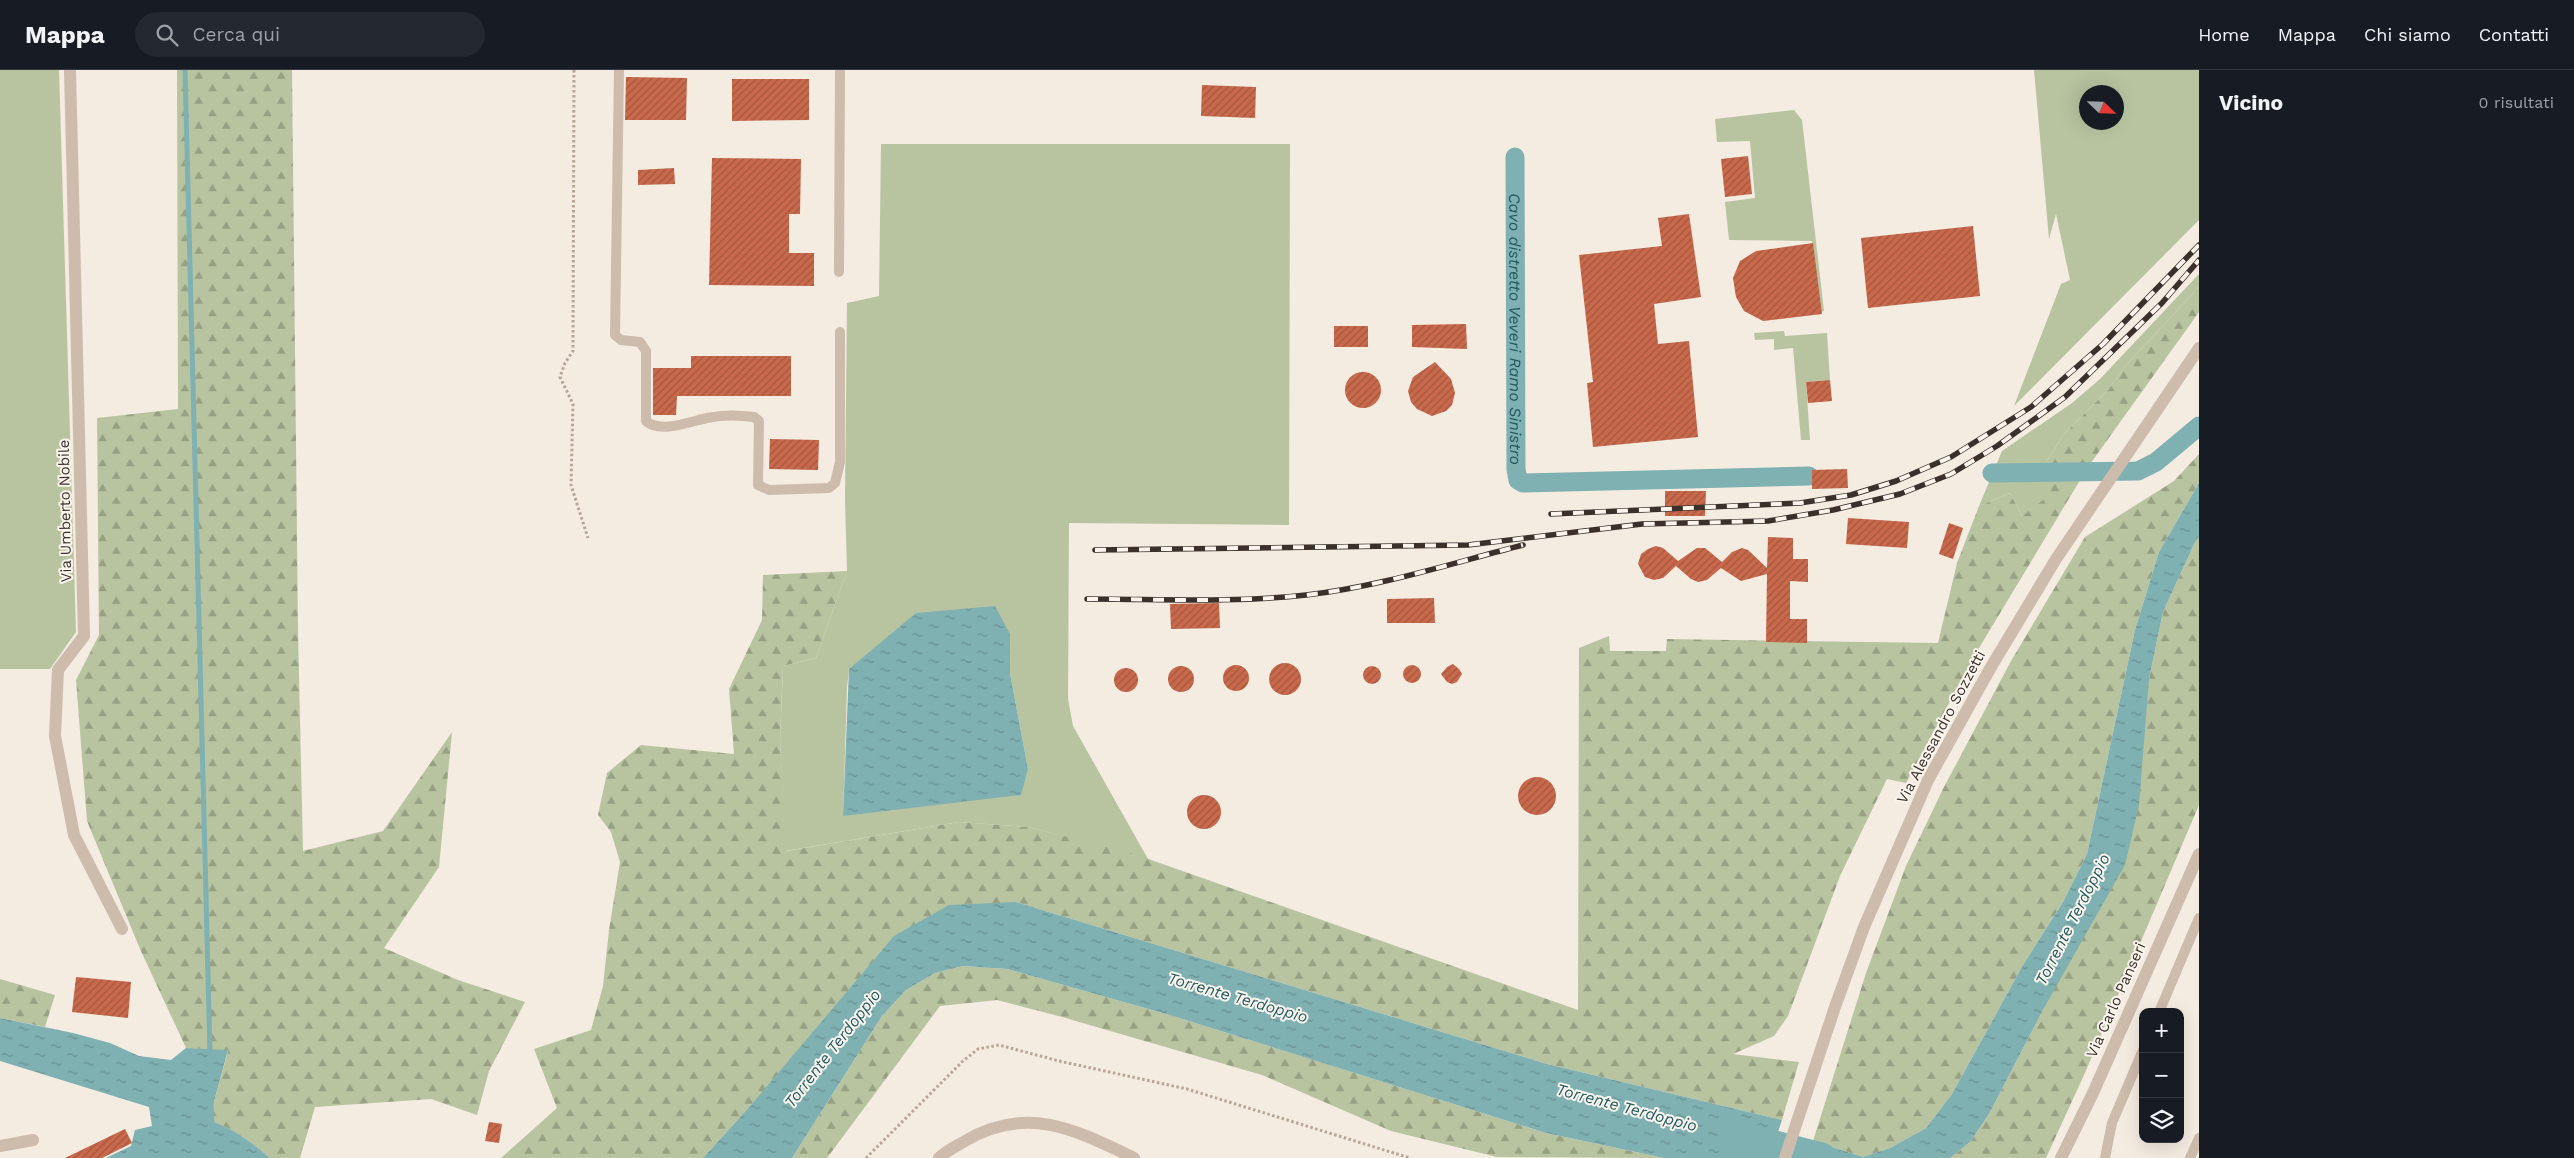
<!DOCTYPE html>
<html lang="it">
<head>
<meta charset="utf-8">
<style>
  body { margin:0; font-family:"Work Sans",sans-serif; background:#242831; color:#f1f3f6 }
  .controls { position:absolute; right:15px; bottom:15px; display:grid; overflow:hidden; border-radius:10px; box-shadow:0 5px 20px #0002 }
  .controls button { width:45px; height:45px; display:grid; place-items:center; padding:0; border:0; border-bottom:1px solid #363941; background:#171b24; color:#f1f3f6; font:25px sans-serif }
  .compass { position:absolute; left:2079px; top:15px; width:45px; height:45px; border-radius:50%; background:#171b24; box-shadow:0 5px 20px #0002; rotate:113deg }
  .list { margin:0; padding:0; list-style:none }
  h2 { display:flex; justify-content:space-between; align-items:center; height:65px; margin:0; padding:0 20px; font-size:21px }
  h2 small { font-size:16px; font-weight:400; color:#9ea1a6 }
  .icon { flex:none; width:28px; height:28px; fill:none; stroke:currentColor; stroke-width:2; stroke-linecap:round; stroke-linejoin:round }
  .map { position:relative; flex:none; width:2199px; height:1088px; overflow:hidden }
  header { display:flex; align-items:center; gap:30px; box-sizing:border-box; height:70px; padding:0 25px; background:#171b24; border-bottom:1px solid #363941 }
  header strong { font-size:24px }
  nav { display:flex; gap:28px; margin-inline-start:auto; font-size:18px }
  .search { width:350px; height:45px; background:#242831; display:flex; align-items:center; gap:12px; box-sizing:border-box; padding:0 18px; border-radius:28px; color:#9ea1a6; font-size:19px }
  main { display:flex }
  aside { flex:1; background:#171b24 }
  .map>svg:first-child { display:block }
  .green { fill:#b8c4a0; fill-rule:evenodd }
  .forest { fill:url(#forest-firs) }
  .water { fill:url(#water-ripples) }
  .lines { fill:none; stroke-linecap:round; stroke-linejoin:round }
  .stream { stroke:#7fb0b2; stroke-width:5 }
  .canal { stroke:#7fb0b2; stroke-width:19 }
  .river { stroke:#7fb0b2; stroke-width:31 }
  .building { fill:url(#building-hatch) }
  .path { stroke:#b9a596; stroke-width:3; stroke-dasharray:2.5 2.5; stroke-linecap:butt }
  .lane { stroke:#cdbbac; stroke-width:10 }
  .street { stroke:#cdbbac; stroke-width:12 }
  .rail-casing { stroke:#3b302b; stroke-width:5.5 }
  .rail { stroke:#fbf5ee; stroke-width:4; stroke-dasharray:11; stroke-linecap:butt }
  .labels { text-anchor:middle; stroke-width:4; stroke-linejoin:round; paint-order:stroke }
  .street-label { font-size:15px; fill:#3b302b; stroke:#fbf5ee }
  .water-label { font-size:16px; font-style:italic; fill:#1f5a5e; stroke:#fbf5ee }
</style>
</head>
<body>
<header>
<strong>Mappa</strong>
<div class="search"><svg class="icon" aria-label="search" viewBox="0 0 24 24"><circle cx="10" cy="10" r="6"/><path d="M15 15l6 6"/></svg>Cerca qui</div>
<nav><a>Home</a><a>Mappa</a><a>Chi siamo</a><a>Contatti</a></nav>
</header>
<main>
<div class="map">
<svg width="2199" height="1088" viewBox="0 0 2199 1088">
  <defs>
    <pattern id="forest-firs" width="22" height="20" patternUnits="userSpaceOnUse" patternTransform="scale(1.25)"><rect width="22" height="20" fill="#b8c4a0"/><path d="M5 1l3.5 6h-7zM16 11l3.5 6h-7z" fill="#97a083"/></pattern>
    <pattern id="water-ripples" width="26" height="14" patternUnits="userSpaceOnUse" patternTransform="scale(1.25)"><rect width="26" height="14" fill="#7fb0b2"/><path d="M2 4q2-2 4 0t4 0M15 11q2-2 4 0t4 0" fill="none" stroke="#699091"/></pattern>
    <pattern id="building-hatch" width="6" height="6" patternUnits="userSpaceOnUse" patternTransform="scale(1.25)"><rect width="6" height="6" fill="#c8694b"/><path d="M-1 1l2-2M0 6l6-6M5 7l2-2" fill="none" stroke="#a4573f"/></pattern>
  </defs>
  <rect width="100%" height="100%" fill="#f4ebe1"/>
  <g class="green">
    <polygon points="0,0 59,0 76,562 50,599 0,599"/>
    <path d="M2034 0H2199V150L2014 336 2061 214 2070 210 2056 144 2049 169ZM2086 22H2116V52H2086Z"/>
    <polygon points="1794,40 1802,50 1824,241 1820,242 1812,171 1729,170 1725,132 1755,128 1750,71 1717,72 1715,49"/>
    <path d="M881 74H1290L1289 455 1069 453 1068 629 1073 656 1148 789 1028 757 959 752 785 781 780 669 783 596 816 588 847 501 845 430 847 233 879 226ZM1010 564V603L1028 699 843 746 847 618 849 599Z"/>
    <polygon points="2199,204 2199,217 2127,294 2108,320 2064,364 2038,405 2047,428 2022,446 2010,423 1979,436 2002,381 2072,333 2100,309"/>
    <polygon points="1784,261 1785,266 1827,263 1830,310 1806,312 1810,370 1801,370 1793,278 1774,280 1774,269 1755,270 1754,263"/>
  </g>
  <g class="forest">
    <path d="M177 0H292L298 562 303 781 383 761 452 662 439 797 384 878 458 910 525 932 489 1001 477 1045 431 1029 315 1037 300 1088H270C252 1072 232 1058 209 1050L228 981 186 978 140 879 87 751 76 610 99 565 97 348 178 339Z"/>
    <polygon points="2199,217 2199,242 2088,397 1976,583 1906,713 1887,709 1840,806 1788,946 1774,966 1733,984 1799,992 1782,1050 1547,994 1016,832 751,1035 703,1088 501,1088 557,1038 534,979 591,960 603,916 609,860 620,792 611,762 598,745 607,703 641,675 734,684 729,619 762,550 763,505 847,501 816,588 783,596 780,669 786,781 959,752 1028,757 1137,785 1578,940 1579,578 1609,566 1610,581 1666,581 1667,569 1938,573 1957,493 1979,436 2010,423 2022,446 2046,428 2038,405 2064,364 2108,320 2127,294"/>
    <polygon points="2199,384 2199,413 2159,482 2135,560 2087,784 2063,832 2023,895 1952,1024 1926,1058 1890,1078 1863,1087 1813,1071 1866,903 1906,796 1943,719 2011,591 2085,467 2174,411"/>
    <polygon points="2199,467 2199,735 2084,1005 2046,1088 1950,1088 1970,1072 1989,1044 2044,938 2149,609 2163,542 2195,472"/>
    <polygon points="963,896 1007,899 1173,946 1546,1063 1664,1088 1497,1087 1391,1061 1262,1005 1062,947 997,930 940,936 827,1088 792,1088 882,946 906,920 935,903"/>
    <polygon points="0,909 55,925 45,957 0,948"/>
  </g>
  <g class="water">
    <polygon points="2199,413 2199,467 2195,472 2163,542 2149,609 2139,735 2125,795 2044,938 1989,1044 1970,1072 1950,1088 1807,1088 1813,1071 1863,1087 1890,1078 1926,1058 1952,1024 2023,895 2063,832 2087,784 2135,560 2159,482"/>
    <polygon points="995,536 1010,564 1010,603 1028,699 1021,725 843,746 849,599 916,543"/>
    <polygon points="1016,832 1547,994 1782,1050 1769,1088 1664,1088 1546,1063 1173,946 1007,899 963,896 935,903 906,920 882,946 792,1088 703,1088 751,1035 894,866 949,835"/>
    <path d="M0 948 73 963 110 973 139 986 171 990 186 978 228 980 209 1050C232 1058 252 1072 270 1088H106L131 1076 135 1060 152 1056 149 1037 0 991Z"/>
  </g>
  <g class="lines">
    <g class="stream">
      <polyline points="185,0 210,984"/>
      <polyline points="211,1033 212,1057"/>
    </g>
    <g class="canal">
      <path id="s1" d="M1515 87 1516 399 1518 410 1523 413 1809 406"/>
      <polyline points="1992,403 2138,401 2156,392 2199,356"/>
    </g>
    <polyline class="river" points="1733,1065 1821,1088"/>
  </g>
  <g class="building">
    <polygon points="626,7 687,8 686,50 625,50"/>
    <polygon points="732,9 809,9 809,50 732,51"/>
    <polygon points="1202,15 1256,17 1255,48 1201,46"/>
    <polygon points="1748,86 1752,124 1725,127 1721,89"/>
    <polygon points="712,88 801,89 800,144 789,144 789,183 814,183 814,216 709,215"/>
    <polygon points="674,98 675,114 638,115 638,100"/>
    <polygon points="1689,144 1701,227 1654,234 1658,274 1689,271 1698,367 1593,377 1587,313 1593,312 1579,185 1662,176 1658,148"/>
    <polygon points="1973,156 1980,226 1868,238 1861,168"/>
    <polygon points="1813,173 1822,244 1763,251 1744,241 1736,227 1733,208 1740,191 1756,181"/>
    <polygon points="1466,254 1467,279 1412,277 1412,255"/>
    <rect x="1334" y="256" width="34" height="21"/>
    <polygon points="691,286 791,286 791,326 677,326 676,345 653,345 653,298 691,298"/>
    <polygon points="1435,292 1451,309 1455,323 1452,335 1446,341 1432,346 1417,339 1411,332 1408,321 1413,307"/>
    <circle cx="1363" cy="320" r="18"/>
    <polygon points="1830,310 1832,331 1808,333 1806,312"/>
    <polygon points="770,369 819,370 818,400 769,399"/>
    <polygon points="1847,399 1848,418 1812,419 1812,400"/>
    <polygon points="1665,421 1706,421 1705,446 1665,446"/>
    <polygon points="1848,448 1909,452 1907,478 1846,474"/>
    <polygon points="1949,453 1963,458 1953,489 1939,484"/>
    <polygon points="1768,467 1793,468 1793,489 1808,489 1808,512 1790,511 1790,549 1807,549 1807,573 1766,572 1767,504 1741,511 1721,498 1707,510 1698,512 1691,509 1676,496 1663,508 1654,510 1645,507 1638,494 1641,484 1648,479 1656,476 1663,478 1678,491 1697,478 1705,478 1722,492 1732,482 1742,478 1748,480 1767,498"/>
    <polygon points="1434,528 1435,553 1387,553 1387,529"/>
    <polygon points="1219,533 1220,558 1171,559 1170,534"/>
    <circle cx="1285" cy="609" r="16"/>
    <polygon points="1453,594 1459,599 1462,604 1457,612 1452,614 1447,612 1441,604 1447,597"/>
    <circle cx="1412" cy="604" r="9"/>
    <circle cx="1236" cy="608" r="13"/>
    <circle cx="1372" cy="605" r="9"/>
    <circle cx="1181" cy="609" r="13"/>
    <circle cx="1126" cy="610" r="12"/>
    <circle cx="1537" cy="726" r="19"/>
    <circle cx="1204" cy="742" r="17"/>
    <polygon points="76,907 131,912 128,948 72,942"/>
    <polygon points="489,1052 502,1054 499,1073 485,1071"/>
    <polygon points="125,1059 132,1073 102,1088 65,1088"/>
  </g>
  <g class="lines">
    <g class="path">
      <polyline points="574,0 573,281 565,293 560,307 573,334 571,415 588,468"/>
      <polyline points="866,1088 963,991 978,979 999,975 1059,991 1187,1019 1410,1088"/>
    </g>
    <g class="lane">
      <path d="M619 0 615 265 621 270 640 272 646 281V351C660 364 692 351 707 348 721 345 740 345 754 347L759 351 758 415 769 420 829 418 835 413 840 392V262"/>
      <polyline points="839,202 840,0"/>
      <polyline points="2159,942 2199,848"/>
      <polyline points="2105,1088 2112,1053 2143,980"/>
      <polyline points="2190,1088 2199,1068"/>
    </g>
    <g class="street">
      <polyline points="70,0 84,566 58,600 55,666 74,765 122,859"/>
      <polyline points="0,1076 33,1070"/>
      <path d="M939 1088C946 1081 957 1076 965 1071 1027 1034 1076 1060 1134 1088"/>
      <polyline points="1785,1088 1835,937 1864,857 1928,710 1991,597 2056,489 2199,278"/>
      <polyline points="2061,1088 2093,1023 2199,784"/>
    </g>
    <defs>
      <g id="rail">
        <polyline points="1551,444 1800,433 1851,425 1896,411 1951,387 2031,337 2103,274 2199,175"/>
        <polyline points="1095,480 1468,475 1642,454 1768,451 1833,440 1900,424 1951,404 1997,376 2065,327 2162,233 2199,190"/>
        <path d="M1087 529C1160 529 1233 533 1306 525 1379 517 1452 493 1523 475"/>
      </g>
    </defs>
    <use href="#rail" class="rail-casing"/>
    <use href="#rail" class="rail"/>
  </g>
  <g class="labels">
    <g class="street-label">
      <text transform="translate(65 441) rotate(-91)" y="5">Via Umberto Nobile</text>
      <text transform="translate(1941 657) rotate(-62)" y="5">Via Alessandro Sozzetti</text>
      <text transform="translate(2116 930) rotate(-66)" y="5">Via Carlo Panseri</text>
    </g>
    <g class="water-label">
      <text dy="6" stroke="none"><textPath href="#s1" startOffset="172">Cavo distretto Veveri Ramo Sinistro</textPath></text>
      <text transform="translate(2072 849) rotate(-63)" y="6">Torrente Terdoppio</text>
      <text transform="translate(1238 927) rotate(16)" y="6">Torrente Terdoppio</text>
      <text transform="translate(832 978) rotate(-52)" y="6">Torrente Terdoppio</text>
      <text transform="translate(1627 1037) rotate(15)" y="6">Torrente Terdoppio</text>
    </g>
  </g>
</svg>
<div class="controls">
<button>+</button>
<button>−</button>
<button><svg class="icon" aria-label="layers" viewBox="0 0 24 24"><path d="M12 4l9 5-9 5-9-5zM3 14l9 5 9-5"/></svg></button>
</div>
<svg class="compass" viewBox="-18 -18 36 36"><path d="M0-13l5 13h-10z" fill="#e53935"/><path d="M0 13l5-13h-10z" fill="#9ea1a6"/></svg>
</div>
<aside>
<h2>Vicino<small>0 risultati</small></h2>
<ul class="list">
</ul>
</aside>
</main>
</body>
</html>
